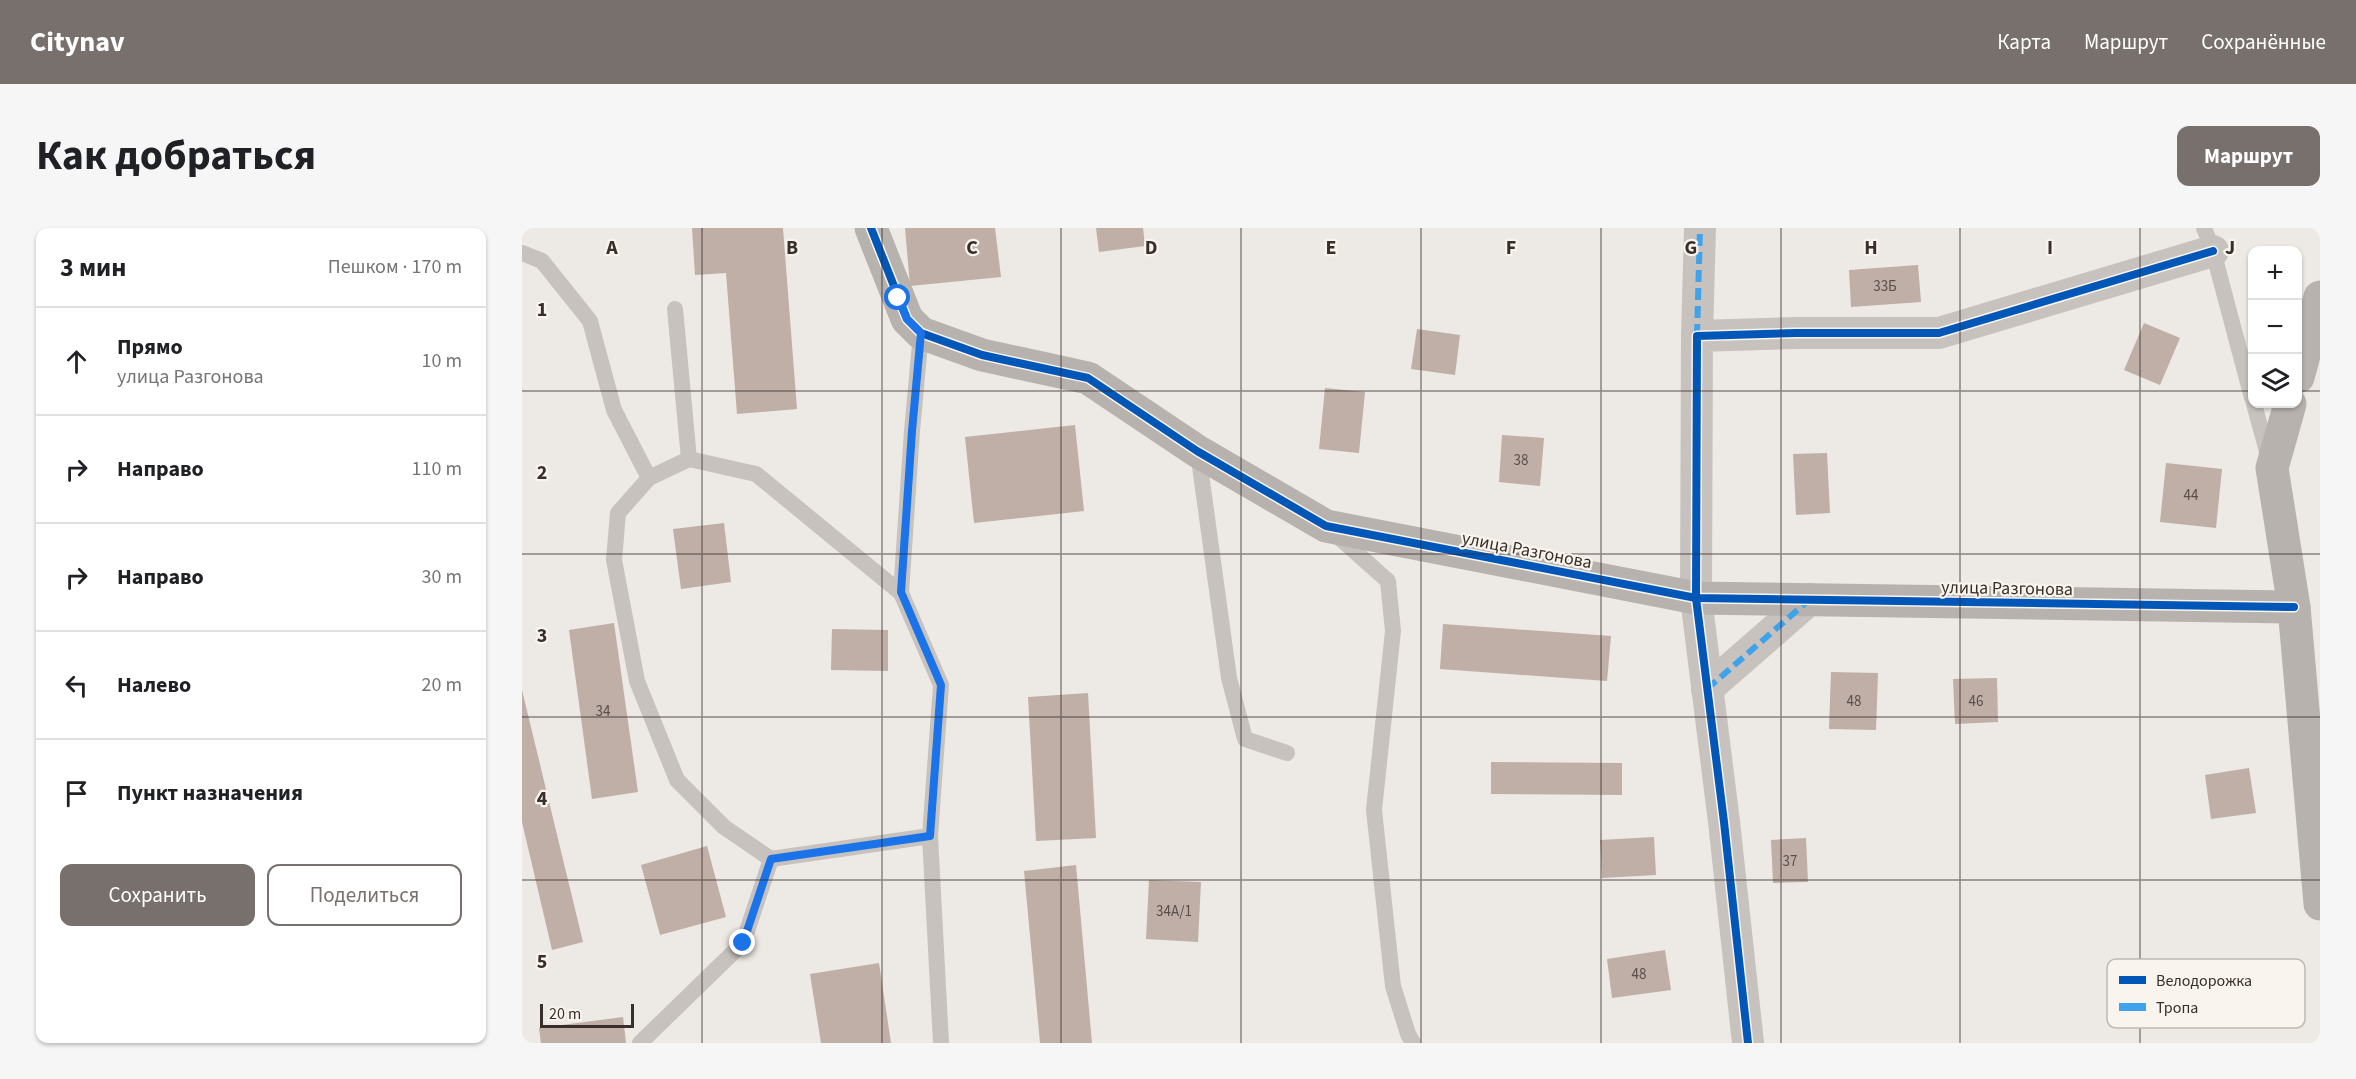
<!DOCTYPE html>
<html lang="ru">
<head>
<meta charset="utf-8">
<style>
  body { margin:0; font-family:"Source Sans 3",sans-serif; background:#f6f6f6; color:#202124 }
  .controls { position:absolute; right:18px; top:18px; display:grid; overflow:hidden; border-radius:12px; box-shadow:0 2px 4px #0004 }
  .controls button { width:54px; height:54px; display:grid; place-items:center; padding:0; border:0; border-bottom:2px solid #e0e0e0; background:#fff; color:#202124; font:30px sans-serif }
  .scale { position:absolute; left:18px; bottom:15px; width:94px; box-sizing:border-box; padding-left:6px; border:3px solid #382f2b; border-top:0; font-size:16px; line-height:21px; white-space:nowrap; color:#382f2b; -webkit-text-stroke:4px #f9f4ed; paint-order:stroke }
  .stop { position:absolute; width:18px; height:18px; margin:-14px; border:4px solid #1a73e8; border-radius:50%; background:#fff }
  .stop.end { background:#1a73e8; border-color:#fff; box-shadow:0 2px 6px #0008 }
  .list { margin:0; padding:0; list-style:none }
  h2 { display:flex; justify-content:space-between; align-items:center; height:78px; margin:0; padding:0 24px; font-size:26px }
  h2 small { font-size:20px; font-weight:400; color:#757577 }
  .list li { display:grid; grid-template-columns:39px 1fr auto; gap:18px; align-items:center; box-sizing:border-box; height:108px; padding:0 24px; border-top:2px solid #e0e0e0 }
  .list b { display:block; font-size:22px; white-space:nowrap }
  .list p { margin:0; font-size:20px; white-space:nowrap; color:#757577 }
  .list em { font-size:20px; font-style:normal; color:#757577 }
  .actions { display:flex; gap:12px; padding:18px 24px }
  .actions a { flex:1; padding:14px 0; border:2px solid #77706c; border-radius:12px; text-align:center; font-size:21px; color:#77706c }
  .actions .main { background:#77706c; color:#fff }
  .icon { flex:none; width:33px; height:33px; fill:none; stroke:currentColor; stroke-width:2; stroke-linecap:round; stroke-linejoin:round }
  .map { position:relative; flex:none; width:1798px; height:815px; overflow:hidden; border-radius:12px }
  header { display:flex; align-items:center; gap:36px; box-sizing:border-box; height:84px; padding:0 30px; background:#77706c; color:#fff }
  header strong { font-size:28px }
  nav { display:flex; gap:33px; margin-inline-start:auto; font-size:21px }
  .intro { display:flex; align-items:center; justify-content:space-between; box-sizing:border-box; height:144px; padding:0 36px }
  h1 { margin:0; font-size:42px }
  .button { padding:15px 27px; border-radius:12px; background:#77706c; color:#fff; font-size:21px; font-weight:700 }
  main { display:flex; gap:36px; padding:0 36px }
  aside { flex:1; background:#fff; border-radius:12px; box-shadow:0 2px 4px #0004 }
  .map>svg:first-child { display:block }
  .building { fill:#bfafa7 }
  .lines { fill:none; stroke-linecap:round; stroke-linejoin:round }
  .lane { stroke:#c7c2bd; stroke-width:16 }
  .street { stroke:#c7c2bd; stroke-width:32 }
  .secondary { stroke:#b7b2ad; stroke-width:33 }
  .quiet { stroke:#3fa3eb; stroke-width:6; stroke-dasharray:12 6; stroke-linecap:butt }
  .cycleway-casing { stroke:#f9f4ed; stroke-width:11 }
  .cycleway { stroke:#0057b8; stroke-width:8 }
  .route { stroke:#1a73e8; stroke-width:8 }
  .grid { fill:none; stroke:#382f2b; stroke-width:1.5; stroke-opacity:0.55 }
  .labels { text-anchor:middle; stroke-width:4.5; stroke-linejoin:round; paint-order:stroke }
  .number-label { font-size:15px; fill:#5a4f4a }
  .street-label { font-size:18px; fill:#382f2b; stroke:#f9f4ed }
  .key { fill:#f9f4ed; stroke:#bfb9b3; stroke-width:1.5 }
  .key-label { font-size:16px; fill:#382f2b }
  .grid-label { font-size:20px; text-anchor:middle; font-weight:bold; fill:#382f2b; stroke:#f9f4ed; stroke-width:4.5; stroke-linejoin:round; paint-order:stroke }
</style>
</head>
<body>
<header>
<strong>Citynav</strong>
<nav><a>Карта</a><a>Маршрут</a><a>Сохранённые</a></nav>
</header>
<div class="intro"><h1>Как добраться</h1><a class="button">Маршрут</a></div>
<main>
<aside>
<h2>3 мин<small>Пешком · 170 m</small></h2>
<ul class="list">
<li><svg class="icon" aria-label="ahead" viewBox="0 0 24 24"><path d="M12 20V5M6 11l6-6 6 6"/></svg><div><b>Прямо</b><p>улица Разгонова</p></div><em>10 m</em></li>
<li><svg class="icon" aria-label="right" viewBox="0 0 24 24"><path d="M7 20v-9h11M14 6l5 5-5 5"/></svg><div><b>Направо</b></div><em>110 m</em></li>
<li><svg class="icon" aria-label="right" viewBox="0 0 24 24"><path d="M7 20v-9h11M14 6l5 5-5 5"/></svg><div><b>Направо</b></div><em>30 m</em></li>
<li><svg class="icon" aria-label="left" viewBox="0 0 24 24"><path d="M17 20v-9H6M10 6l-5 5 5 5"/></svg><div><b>Налево</b></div><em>20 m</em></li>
<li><svg class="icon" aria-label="arrive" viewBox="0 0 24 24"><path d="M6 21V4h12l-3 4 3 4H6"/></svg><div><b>Пункт назначения</b></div></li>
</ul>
<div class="actions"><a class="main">Сохранить</a><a>Поделиться</a></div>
</aside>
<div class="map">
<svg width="1798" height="815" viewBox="0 0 1798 815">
  <rect width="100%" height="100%" fill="#ede9e4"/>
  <g class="building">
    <polygon points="170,0 261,0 275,181 215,186 204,45 173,47"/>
    <polygon points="383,0 473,0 479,49 388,58"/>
    <polygon points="574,0 621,0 623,18 577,24"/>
    <polygon points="1396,37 1399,74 1329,79 1327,42"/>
    <polygon points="1622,95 1658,110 1638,157 1602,142"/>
    <polygon points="895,101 938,107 933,147 889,141"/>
    <polygon points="803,160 843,164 837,225 797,221"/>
    <polygon points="553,197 562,283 452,295 443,209"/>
    <polygon points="980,207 1022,210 1018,258 977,254"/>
    <polygon points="1305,225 1308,285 1274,287 1271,226"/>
    <polygon points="1644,235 1700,241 1694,300 1638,294"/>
    <polygon points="202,295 209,354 159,361 151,301"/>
    <polygon points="92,395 116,564 70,571 47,402"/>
    <polygon points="921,396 1089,408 1085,453 918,441"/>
    <polygon points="310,401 366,402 366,443 309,442"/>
    <polygon points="1309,444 1356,445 1354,502 1307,501"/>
    <polygon points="1475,450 1476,494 1433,496 1431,451"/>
    <polygon points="0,462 61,714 30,722 0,594"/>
    <polygon points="566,465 574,610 514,613 506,469"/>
    <polygon points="969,534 1100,535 1100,567 969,566"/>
    <polygon points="1727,540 1734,585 1689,591 1683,547"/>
    <polygon points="1132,609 1134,647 1080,650 1078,612"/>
    <polygon points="1284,610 1286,654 1251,655 1249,612"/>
    <polygon points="185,618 204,689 138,707 119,637"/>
    <polygon points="554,637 570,815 518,815 502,643"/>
    <polygon points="627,652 679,654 676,714 624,711"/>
    <polygon points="1143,722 1149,762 1090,770 1085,731"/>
    <polygon points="357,735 369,815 299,815 288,746"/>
    <polygon points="101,789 104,815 19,815 17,800"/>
  </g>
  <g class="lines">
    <g class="lane">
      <polyline points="1682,0 1691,23 1730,170"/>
      <polyline points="0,25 20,33 68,93 92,182 127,250"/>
      <polyline points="153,81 167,231"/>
      <polyline points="399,105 390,203 379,365 419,457 408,608 419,815"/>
      <polyline points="1732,176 1747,231"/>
      <polyline points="676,224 707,450 723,511 765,525"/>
      <polyline points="811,304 866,353 871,403 852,582 871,758 886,806 891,815"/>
      <polyline points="379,365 234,246 167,231 127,250 96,285 92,332 115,453 155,552 202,599 249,631 408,608"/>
      <polyline points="118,815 221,715 249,631"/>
    </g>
    <g class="street">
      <polyline points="1175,108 1178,0"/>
      <polyline points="1185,461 1288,371"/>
      <polyline points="1226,815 1202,594 1174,370 1175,108 1274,105 1417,105 1691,23"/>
    </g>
    <g class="secondary">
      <polyline points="349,0 385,91 399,105 460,127 566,150 675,223 804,298 1174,370 1772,379"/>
      <polyline points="1776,149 1798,69"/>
      <polyline points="1768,176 1750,240 1772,379 1798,676"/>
    </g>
    <g class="quiet">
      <polyline points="1175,108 1178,0"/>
      <polyline points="1185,461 1287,372"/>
    </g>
    <defs>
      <g id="cycleway">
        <polyline points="349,0 385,91 399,105 460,127 566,150 675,223 804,298 1174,370 1772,379"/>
        <polyline points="1226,815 1202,594 1174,370 1175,108 1274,105 1417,105 1691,23"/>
      </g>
    </defs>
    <use href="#cycleway" class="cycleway-casing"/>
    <use href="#cycleway" class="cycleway"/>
  </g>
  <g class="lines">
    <polyline class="route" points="221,715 249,631 408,608 419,457 379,364 390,203 399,105 385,91 376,70"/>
  </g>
  <path class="grid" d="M180 0V815M360 0V815M539 0V815M719 0V815M899 0V815M1079 0V815M1259 0V815M1438 0V815M1618 0V815M0 163H1730M1776 163H1798M0 326H1798M0 489H1798M0 652H1798"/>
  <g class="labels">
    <g class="number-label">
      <text x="1363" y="63">33Б</text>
      <text x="999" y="237">38</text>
      <text x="1669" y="272">44</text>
      <text x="1332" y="478">48</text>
      <text x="1454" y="478">46</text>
      <text x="81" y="488">34</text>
      <text x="1268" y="638">37</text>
      <text x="652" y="688">34А/1</text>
      <text x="1117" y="751">48</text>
    </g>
    <g class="street-label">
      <text transform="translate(1005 322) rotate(11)" y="6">улица Разгонова</text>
      <text transform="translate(1485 360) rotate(1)" y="6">улица Разгонова</text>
    </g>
  </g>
  <rect x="1585" y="731" width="198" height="69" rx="9" class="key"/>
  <rect x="1597" y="748" width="27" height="8" fill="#0057b8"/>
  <rect x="1597" y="775" width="27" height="8" fill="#3fa3eb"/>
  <g class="key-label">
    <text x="1634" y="758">Велодорожка</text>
    <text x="1634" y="785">Тропа</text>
  </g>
  <g class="grid-label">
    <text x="90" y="26">A</text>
    <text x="270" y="26">B</text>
    <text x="450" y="26">C</text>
    <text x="629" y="26">D</text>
    <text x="809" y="26">E</text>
    <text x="989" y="26">F</text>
    <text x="1169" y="26">G</text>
    <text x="1349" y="26">H</text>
    <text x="1528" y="26">I</text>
    <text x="1708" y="26">J</text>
    <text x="20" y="88">1</text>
    <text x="20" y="251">2</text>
    <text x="20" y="414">3</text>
    <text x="20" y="577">4</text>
    <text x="20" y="740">5</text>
  </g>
</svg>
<div class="controls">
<button>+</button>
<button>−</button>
<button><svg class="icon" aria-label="layers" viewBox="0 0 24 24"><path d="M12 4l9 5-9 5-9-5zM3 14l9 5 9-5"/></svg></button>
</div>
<div class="scale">20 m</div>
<div class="stop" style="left:376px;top:70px"></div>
<div class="stop end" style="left:221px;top:715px"></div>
</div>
</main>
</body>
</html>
